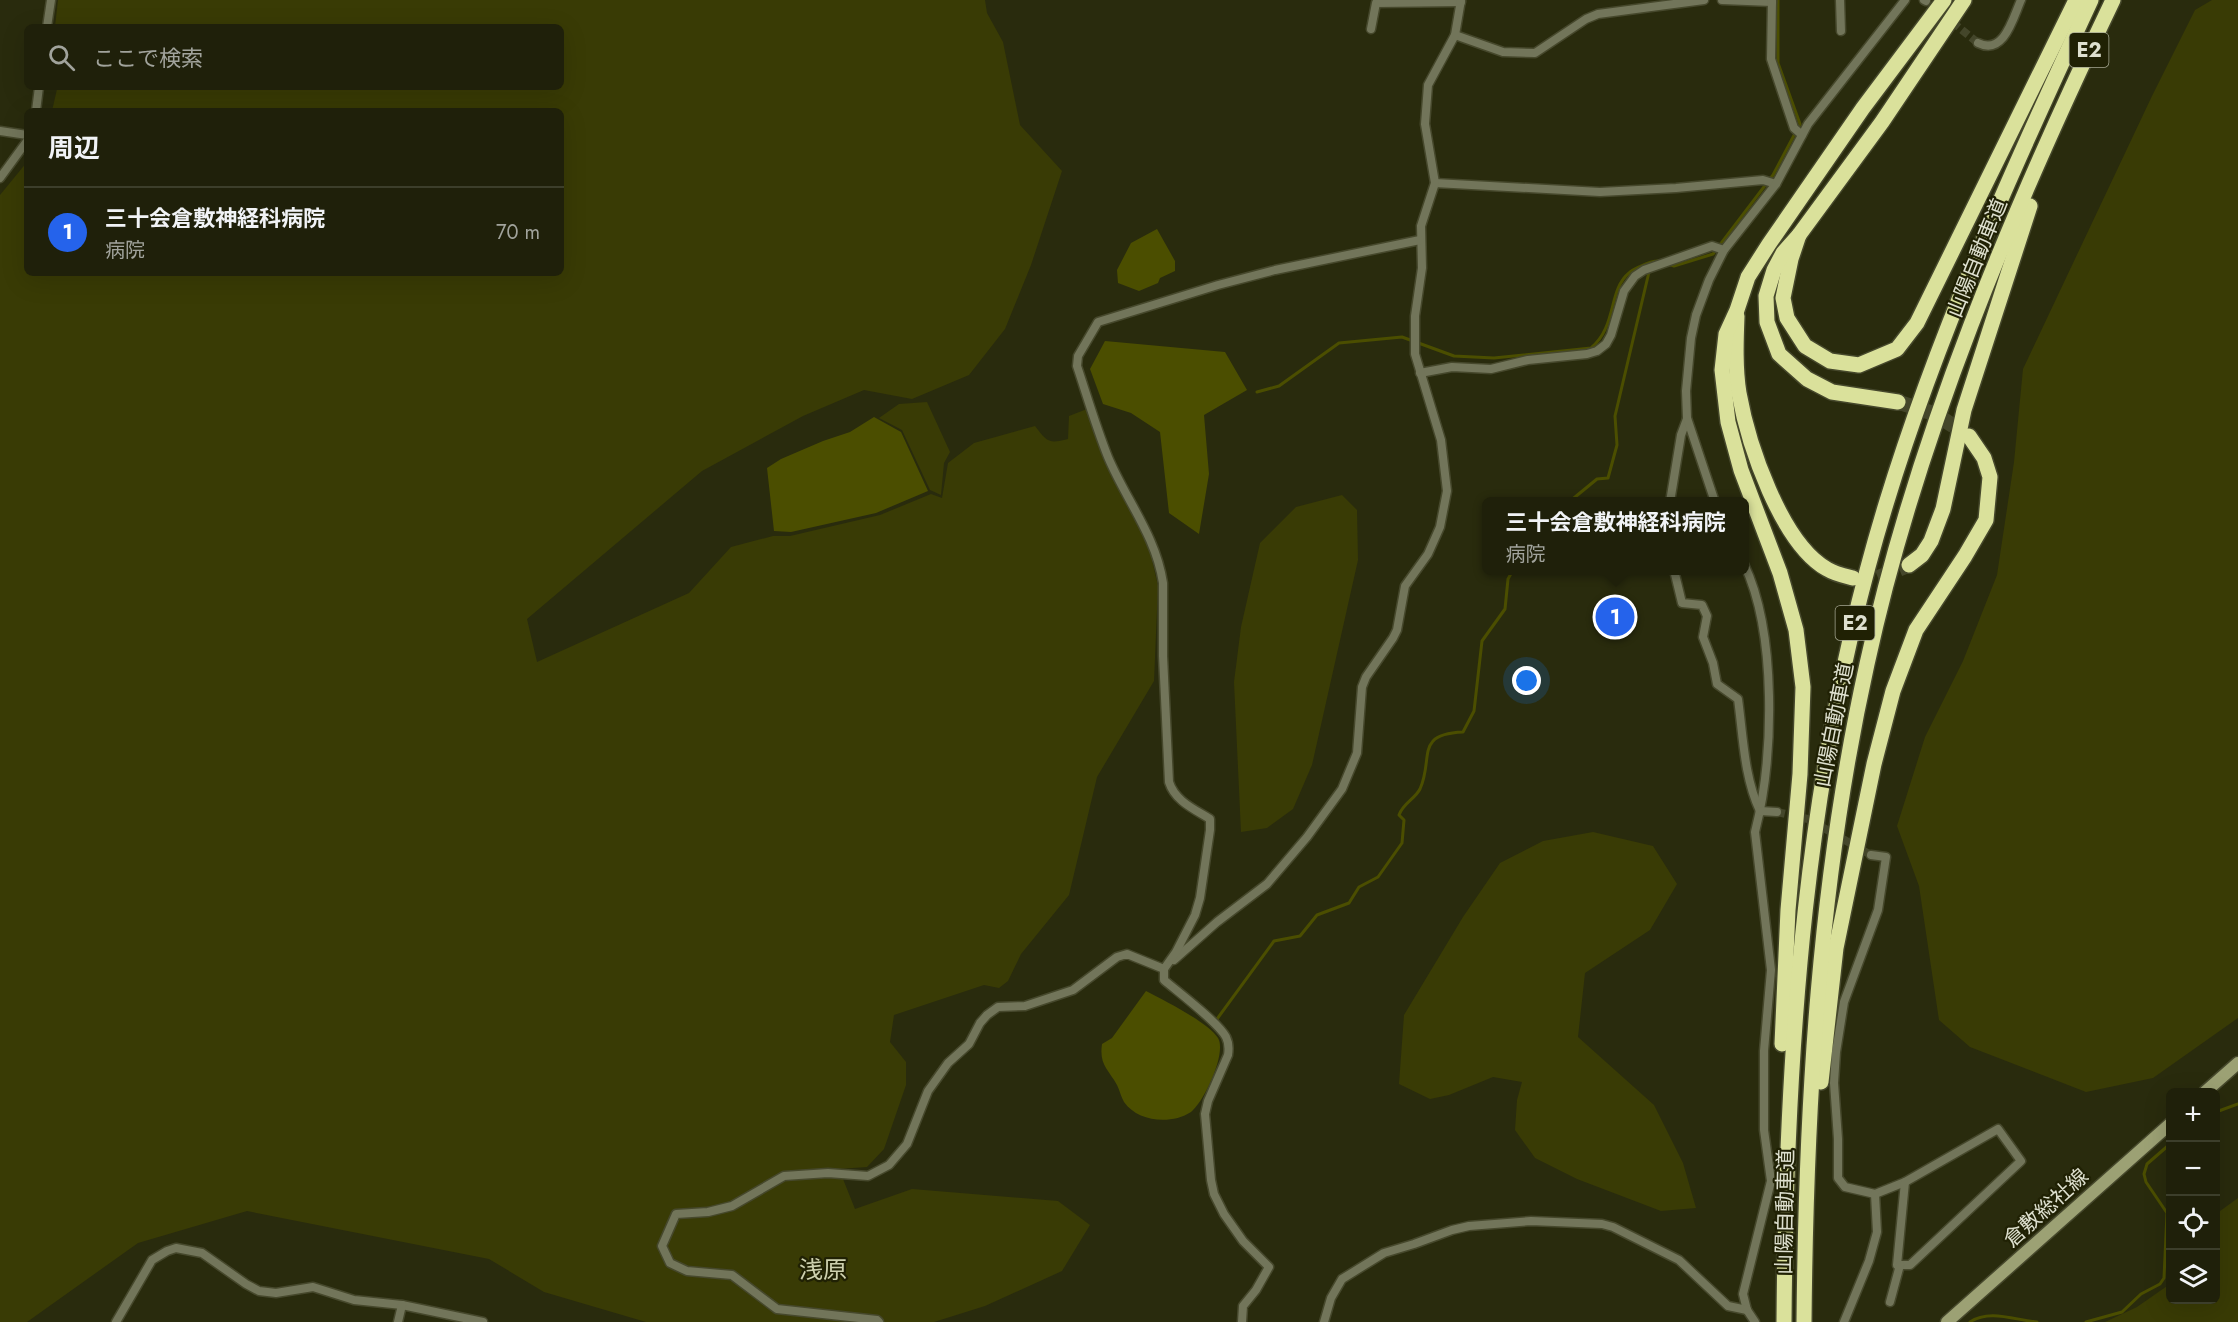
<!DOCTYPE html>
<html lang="ja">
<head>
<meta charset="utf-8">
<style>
  body { margin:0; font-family:Jost,"Noto Sans JP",sans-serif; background:#2c2d18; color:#f1f3f6 }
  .controls { position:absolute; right:18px; bottom:18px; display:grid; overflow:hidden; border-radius:9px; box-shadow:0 6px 24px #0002 }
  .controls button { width:54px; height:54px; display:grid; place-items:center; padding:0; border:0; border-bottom:2px solid #3c3e2b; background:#1f200a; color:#f1f3f6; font:30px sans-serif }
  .you { position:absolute; left:1527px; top:681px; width:21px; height:21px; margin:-15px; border:4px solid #fff; border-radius:50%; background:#1a73e8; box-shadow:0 0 0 9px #1a73e833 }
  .badge { display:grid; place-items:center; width:39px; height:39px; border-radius:50%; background:#2563eb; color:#fff; font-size:20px; font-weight:700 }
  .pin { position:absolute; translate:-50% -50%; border:3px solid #fff; box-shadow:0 2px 6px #0006 }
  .popup { position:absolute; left:1482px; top:497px; width:267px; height:78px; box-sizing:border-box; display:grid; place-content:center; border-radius:9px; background:#1f200a; filter:drop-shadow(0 2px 4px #0005); font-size:20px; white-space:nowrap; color:#a1a39c }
  .popup b { font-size:22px; color:#f1f3f6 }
  .popup::after { content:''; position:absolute; left:50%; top:100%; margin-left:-12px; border:12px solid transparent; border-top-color:#1f200a }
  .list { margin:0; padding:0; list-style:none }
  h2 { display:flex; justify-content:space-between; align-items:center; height:78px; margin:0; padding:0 24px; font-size:26px }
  h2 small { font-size:20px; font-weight:400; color:#a1a39c }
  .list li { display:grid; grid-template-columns:39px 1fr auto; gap:18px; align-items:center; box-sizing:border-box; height:90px; padding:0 24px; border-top:2px solid #3c3e2b }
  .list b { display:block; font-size:22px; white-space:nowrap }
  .list p { margin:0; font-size:20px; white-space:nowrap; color:#a1a39c }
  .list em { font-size:20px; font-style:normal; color:#a1a39c }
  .icon { flex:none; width:33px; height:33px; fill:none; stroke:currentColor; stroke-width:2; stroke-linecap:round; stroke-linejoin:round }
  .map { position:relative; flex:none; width:2238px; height:1322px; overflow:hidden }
  .search { position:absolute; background:#1f200a; box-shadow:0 6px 24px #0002; left:24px; top:24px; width:540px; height:66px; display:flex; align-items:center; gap:15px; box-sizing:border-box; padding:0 21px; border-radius:9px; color:#a1a39c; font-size:22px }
  .panel { position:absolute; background:#1f200a; box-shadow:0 6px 24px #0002; left:24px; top:108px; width:540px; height:168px; border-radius:9px }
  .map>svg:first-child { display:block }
  .green { fill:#393b05 }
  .water { fill:#4b4e00 }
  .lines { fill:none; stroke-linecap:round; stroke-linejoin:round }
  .stream { stroke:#4b4e00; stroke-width:3 }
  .minor-tunnel { stroke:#44462a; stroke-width:8; stroke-dasharray:8 4; stroke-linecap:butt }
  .motorway-tunnel { stroke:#44462a; stroke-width:15; stroke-dasharray:15 8; stroke-linecap:butt }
  .minor-casing { stroke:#46482c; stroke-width:11 }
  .secondary-casing { stroke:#46482c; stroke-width:15 }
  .motorway-casing { stroke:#46482c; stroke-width:18 }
  .minor { stroke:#72755a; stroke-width:8 }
  .secondary { stroke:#9ca174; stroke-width:12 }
  .motorway { stroke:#dae19b; stroke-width:15 }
  .labels { text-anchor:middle; stroke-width:4.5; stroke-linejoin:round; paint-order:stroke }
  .shield { fill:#202104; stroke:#a5a792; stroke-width:1.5 }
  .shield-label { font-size:20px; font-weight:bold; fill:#dee0cf }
  .street-label { font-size:21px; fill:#dee0cf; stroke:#202104 }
  .quarter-label { font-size:24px; fill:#ced1af; stroke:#202104 }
</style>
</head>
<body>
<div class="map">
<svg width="2238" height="1322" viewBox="0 0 2238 1322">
  <rect width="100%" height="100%" fill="#292b0d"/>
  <g class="green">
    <path d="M58 0H985L987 13 1003 42 1020 125 1062 171 1031 265 1005 329 969 375 912 399 864 390 803 416 702 471 527 619 537 662 689 593 731 547 773 536H790L880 515 931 494 942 498 948 463 974 443 1035 426C1047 442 1049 444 1068 439L1069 416 1087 409 1104 461 1149 547 1158 586 1154 681 1097 777 1069 895 1021 954 1008 981 999 988 984 985 894 1015 890 1042 906 1062V1085L884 1149 867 1167 839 1169 855 1209 912 1189 1058 1201 1090 1225 1062 1271 985 1306 934 1322H646L544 1292 489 1259 247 1211 138 1243 27 1322H0V195L27 162V273H561V111H52L57 89 51 87H561V27H55Z"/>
    <polygon points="2212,0 2238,0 2238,1018 2153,1078 2086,1092 1970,1047 1939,1020 1919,886 1897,826 1925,737 1963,661 1997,575 2014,462 2023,369 2152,96 2195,10"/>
    <polygon points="927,402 950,452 944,463 941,495 930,490 902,430 879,418 899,404"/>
    <polygon points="1342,495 1357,510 1358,560 1312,765 1293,809 1267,828 1241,832 1234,682 1241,627 1260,543 1296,507"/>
    <polygon points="1593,832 1653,846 1677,884 1650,930 1585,973 1578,1037 1654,1105 1683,1163 1696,1208 1661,1211 1577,1179 1535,1158 1515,1130 1517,1100 1522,1082 1493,1077 1449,1095 1430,1099 1399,1084 1404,1015 1463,917 1500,863 1543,841"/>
    <polygon points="2238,1198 2238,1322 2105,1322 2137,1307 2170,1284 2170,1300 2216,1300 2216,1214"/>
  </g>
  <g class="water">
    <polygon points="1157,229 1175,261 1175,271 1160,278 1158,283 1139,291 1118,283 1117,270 1131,243"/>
    <polygon points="1105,341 1225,352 1247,390 1204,415 1209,474 1199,534 1169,513 1160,432 1131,413 1103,404 1090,369"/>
    <polygon points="874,417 901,432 928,491 876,513 791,532 774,531 767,468 781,459 823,441 850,432"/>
    <path d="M1146 991C1163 1000 1208 1022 1218 1038 1227 1053 1204 1102 1191 1112 1171 1125 1138 1122 1124 1102 1121 1097 1120 1091 1117 1085 1108 1069 1099 1065 1102 1044L1112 1038Z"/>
  </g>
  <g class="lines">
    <g class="stream">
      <polyline points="1668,264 1674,266 1713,254 1773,175 1800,124 1778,63 1778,0"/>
      <path d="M1257 392 1279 386 1339 343 1402 337 1454 356 1494 358 1591 348C1617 327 1608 290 1629 273 1632 270 1637 268 1641 266 1647 263 1652 261 1659 261"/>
      <polyline points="1569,502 1597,479 1608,478 1617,445 1615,416 1649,272"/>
      <path d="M1217 1019 1274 941 1300 936 1317 915 1349 903 1359 887 1378 877 1402 843 1404 820 1399 815C1403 803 1415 799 1420 789 1434 758 1414 734 1463 732L1474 711 1482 641 1505 609 1508 579 1513 570"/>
      <polyline points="2216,1112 2238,1104"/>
      <path d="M1970 1322C1989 1309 2015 1320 2037 1322"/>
      <polyline points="2086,1322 2122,1312 2141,1294 2160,1284 2164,1278 2167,1213 2146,1182 2144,1174 2147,1164 2170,1144"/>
    </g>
    <g class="minor-tunnel">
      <polyline points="1934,7 1978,43"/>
      <polyline points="1777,812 1808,819 1871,855"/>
    </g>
    <g class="motorway-tunnel">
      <polyline points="1898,402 1935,414 1969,436"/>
      <polyline points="1855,578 1877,578 1909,565"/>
    </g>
    <defs>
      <g id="minor">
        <polyline points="1722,0 1772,2"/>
        <polyline points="1772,0 1771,59 1794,128 1802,135"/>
        <polyline points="1840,0 1841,31"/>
        <polyline points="1924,0 1926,1"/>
        <polyline points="47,27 51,0"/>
        <polyline points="1371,29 1376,3 1461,2"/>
        <polyline points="1455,35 1503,52 1535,53 1586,19 1598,14 1704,0"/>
        <path d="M1978 43C2004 56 2013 18 2021 0"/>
        <polyline points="36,111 39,87"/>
        <polyline points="0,131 27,135"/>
        <polyline points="0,178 27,141"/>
        <polyline points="1435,183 1600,192 1676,188 1763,180 1776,184"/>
        <polyline points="1420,373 1452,367 1491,369 1528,360 1587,354 1597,351 1606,344 1611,335 1624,291 1635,276 1644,270 1712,246 1724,250"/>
        <polyline points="1670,502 1681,435 1687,419"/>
        <polyline points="1715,502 1687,418 1686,391 1691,338 1696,315 1709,280 1724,250 1776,184 1808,124 1905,0"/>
        <path d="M1744 564C1777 633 1774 758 1755 832L1771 970 1764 1051V1130L1771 1181 1743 1294 1747 1310 1755 1322"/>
        <path d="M1674 570 1682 603 1702 605 1707 616 1703 637 1713 663 1717 684 1738 699C1743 735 1744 778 1760 811"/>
        <polyline points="1760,811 1777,812"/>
        <polyline points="1871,855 1886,857 1878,910 1844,1002 1836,1052 1834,1083 1838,1139 1838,1178 1845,1187 1875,1194 1905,1182"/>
        <polyline points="1174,960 1217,922 1267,884 1307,837 1342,789 1357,753 1362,687 1366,677 1393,638 1397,630 1405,586 1428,554 1440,527 1447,491 1441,440 1415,354 1415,316 1422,268 1421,226 1435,183 1425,124 1428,85 1455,35 1461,0"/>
        <polygon points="1998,1129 2021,1161 1910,1265 1897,1265 1905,1182"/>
        <polyline points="1890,1302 1900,1265"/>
        <polyline points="116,1322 152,1260 167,1251 176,1248 202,1253 246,1284 259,1291 276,1293 313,1287 354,1300 402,1305 483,1322"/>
        <polyline points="398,1322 402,1305"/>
        <polyline points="879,1322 877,1320 777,1309 732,1275 687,1271 670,1263 662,1246 676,1214 708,1212 732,1206 784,1176 828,1173 868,1176 889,1165 907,1144 928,1091 948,1063 969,1044 980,1023 987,1015 998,1007 1025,1006 1073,990 1117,957 1127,954 1164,969"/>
        <path d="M1242 1322 1243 1306 1256 1290 1269 1267 1243 1241 1224 1214 1214 1194 1211 1180 1205 1114 1208 1101 1228 1055C1229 1049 1229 1043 1226 1037 1218 1022 1178 992 1164 980V969L1176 952 1195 915 1200 898 1210 830V819C1194 809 1175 801 1169 782L1163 656V583C1156 536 1126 500 1108 457 1096 427 1087 396 1077 366L1078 356 1098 322 1218 285 1275 270 1420 240"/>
        <polyline points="1324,1322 1331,1298 1342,1279 1384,1253 1414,1244 1452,1230 1469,1226 1531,1221 1602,1224 1613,1227 1679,1260 1728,1306 1747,1310"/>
        <polyline points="1844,1322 1869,1261 1877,1232 1875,1194"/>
      </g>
      <g id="secondary">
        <polyline points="2205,1092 2238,1063"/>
        <polyline points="1947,1322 2170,1124"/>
      </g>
      <g id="motorway">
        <polyline points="1799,235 1791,259 1783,298 1787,318 1805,346 1830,361 1859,365 1897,349 1917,323 2076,0"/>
        <path d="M1737 316C1736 341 1735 368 1739 393 1748 444 1781 543 1827 569 1835 574 1845 576 1853 578"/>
        <polyline points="1898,402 1832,392 1807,379 1779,354 1767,322 1766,296 1774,270 1783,253 1799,235 1882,122 1964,0"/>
        <polyline points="1909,565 1922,555 1931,541 1943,509 1964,410 2030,206"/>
        <polyline points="1782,1044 1788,910 1800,774 1803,687 1796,630 1780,573 1741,470 1728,422 1722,370 1726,334 1737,310 1748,277 1769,244 1863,108 1944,0"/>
        <polyline points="1821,1082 1836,948 1874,764 1893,691 1916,630 1965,556 1986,520 1990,477 1984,458 1969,436"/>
        <path d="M1784 1322C1786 1047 1805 769 1886 504 1939 330 2015 164 2091 0"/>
        <path d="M1804 1322C1806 1102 1819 880 1867 664 1917 435 2012 211 2113 0"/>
      </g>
    </defs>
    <use href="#minor" class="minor-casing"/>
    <use href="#secondary" class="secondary-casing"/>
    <use href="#motorway" class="motorway-casing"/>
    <use href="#minor" class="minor"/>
    <use href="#secondary" class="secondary"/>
    <use href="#motorway" class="motorway"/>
  </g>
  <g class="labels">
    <g class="shield">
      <rect x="2069.5" y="33" width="39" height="34" rx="4.5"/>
      <rect x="1835.5" y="606" width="39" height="34" rx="4.5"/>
    </g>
    <g class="shield-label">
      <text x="2089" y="57">E2</text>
      <text x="1855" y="630">E2</text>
    </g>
    <g class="street-label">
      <text transform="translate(1977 258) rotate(-68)" y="7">山陽自動車道</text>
      <text transform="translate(1834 725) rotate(-79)" y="7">山陽自動車道</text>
      <text transform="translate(2046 1208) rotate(-42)" y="7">倉敷総社線</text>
      <text transform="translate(1785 1212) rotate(-89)" y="7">山陽自動車道</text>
    </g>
    <g class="quarter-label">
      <text x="823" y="1278">浅原</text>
    </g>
  </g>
</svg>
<div class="controls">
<button>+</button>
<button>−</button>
<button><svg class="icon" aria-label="locate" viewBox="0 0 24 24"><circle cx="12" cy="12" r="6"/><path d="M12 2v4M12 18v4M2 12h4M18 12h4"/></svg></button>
<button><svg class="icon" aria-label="layers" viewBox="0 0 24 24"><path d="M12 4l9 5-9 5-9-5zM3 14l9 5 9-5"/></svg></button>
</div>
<div class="you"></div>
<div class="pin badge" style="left:1615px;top:617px">1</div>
<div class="popup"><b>三十会倉敷神経科病院</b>病院</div>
<div class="search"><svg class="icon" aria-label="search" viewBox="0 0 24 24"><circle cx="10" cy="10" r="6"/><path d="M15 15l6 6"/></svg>ここで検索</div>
<section class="panel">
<h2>周辺<small></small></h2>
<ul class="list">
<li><span class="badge">1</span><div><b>三十会倉敷神経科病院</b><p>病院</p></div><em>70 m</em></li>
</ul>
</section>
</div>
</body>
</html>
